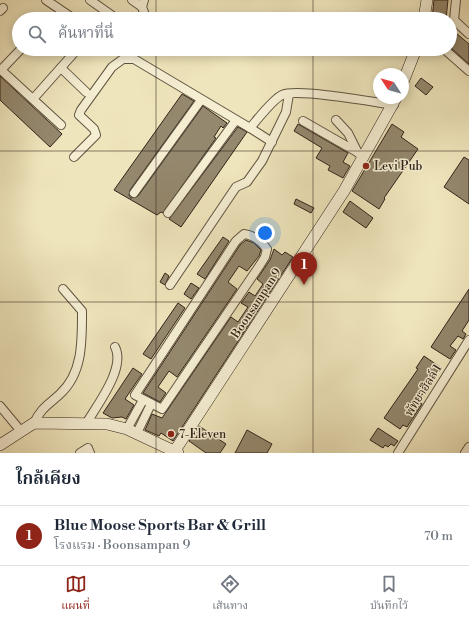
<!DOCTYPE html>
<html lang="th">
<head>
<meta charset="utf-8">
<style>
  body { margin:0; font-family:"Libre Bodoni","Noto Serif Thai",serif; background:#f2f2f3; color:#1f2937 }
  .compass { position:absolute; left:373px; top:68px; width:36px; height:36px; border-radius:50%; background:#fff; box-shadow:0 2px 10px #0003; rotate:306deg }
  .you { position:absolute; left:265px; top:233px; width:14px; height:14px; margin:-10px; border:3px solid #fff; border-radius:50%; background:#1a73e8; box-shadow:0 0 0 6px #1a73e833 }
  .badge { display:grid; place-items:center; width:26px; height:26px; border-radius:50%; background:#8f2418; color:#fff; font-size:13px; font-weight:700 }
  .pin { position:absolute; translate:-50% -33px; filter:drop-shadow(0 1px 2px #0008) }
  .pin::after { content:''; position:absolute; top:21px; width:14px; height:12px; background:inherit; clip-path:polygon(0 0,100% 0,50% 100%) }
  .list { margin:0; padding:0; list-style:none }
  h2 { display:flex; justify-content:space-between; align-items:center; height:52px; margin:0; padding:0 16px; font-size:17px }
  h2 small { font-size:13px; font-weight:400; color:#747a83 }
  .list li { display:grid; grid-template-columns:26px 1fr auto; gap:12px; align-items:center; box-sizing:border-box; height:60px; padding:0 16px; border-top:1px solid #e0e1e3 }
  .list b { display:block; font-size:15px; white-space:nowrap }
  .list p { margin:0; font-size:13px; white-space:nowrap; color:#747a83 }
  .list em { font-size:13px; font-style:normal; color:#747a83 }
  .icon { flex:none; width:22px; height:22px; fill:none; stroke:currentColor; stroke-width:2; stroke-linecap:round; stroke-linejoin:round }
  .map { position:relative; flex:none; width:469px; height:453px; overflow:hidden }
  .search { position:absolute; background:#fff; box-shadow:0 2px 10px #0003; left:12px; right:12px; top:12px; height:44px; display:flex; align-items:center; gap:10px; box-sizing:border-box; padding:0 14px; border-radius:22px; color:#747a83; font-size:15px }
  .sheet { height:112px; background:#fff }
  nav { display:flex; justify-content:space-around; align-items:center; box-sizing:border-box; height:56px; border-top:1px solid #e0e1e3; background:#fff; font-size:11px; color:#747a83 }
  nav a { display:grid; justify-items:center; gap:2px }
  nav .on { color:#8f2418 }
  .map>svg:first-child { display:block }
  .building { fill:#94886e; stroke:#312319 }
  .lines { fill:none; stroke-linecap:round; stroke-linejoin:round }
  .street-casing { stroke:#605442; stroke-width:10 }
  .secondary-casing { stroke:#312319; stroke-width:12 }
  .street { stroke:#f5eed3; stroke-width:8 }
  .secondary { stroke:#f5eed3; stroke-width:11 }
  .grid { fill:none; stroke:#312319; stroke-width:1; stroke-opacity:0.55 }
  .poi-dot { fill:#8f2418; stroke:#f5eed3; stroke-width:1.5 }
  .labels { text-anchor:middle; stroke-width:3; stroke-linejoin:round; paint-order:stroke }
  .poi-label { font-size:12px; fill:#312319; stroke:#f5eed3; text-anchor:start }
  .street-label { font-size:12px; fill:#312319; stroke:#f5eed3 }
</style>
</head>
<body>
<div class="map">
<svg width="469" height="453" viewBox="0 0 469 453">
  <rect width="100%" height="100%" fill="#efe5bc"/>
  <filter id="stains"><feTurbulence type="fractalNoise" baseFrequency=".005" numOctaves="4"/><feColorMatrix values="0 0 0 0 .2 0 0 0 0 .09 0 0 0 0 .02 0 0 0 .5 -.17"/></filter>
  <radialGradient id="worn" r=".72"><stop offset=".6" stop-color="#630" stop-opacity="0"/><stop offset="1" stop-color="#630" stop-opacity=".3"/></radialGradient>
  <g class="building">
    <polygon points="434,0 448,0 446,19 432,19"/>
    <polygon points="450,28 469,44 469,64 450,47"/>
    <polygon points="0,76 62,134 50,147 0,100"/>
    <polygon points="421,78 433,87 426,95 415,86"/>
    <polygon points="182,94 194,101 130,190 129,195 131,198 138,196 203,106 227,123 223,128 221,126 214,137 216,138 163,213 161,212 157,215 114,190"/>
    <polygon points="298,124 348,153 343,162 350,166 343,178 328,170 330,166 316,158 322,148 294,131"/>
    <polygon points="392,124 404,132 401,137 418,149 384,198 385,199 379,209 352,191"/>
    <polygon points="238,127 247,132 181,227 169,219"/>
    <polygon points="464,157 469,160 469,204 444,187"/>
    <polygon points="296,199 314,208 311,213 294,204"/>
    <polygon points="350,201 373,218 366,228 343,212"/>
    <polygon points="223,237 229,241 205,279 197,274"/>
    <polygon points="246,240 254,243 261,250 259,256 247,271 239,266 228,282 237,289 177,377 169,371 158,387 166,393 160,402 143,393 240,245"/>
    <polygon points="274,249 282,255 285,252 293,257 173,441 161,433 159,436 145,430 152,414 162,418 231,317 238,322 248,307 241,303 249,292 255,296 263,284 257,279 270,260"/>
    <polygon points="165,273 169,276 165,285 160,282"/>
    <polygon points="191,283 199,288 191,299 184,294"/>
    <polygon points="469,289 469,320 462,331 466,334 463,339 458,336 450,346 456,350 450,359 431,347"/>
    <polygon points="178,303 185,308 151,359 143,354"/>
    <polygon points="424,356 440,367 418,401 422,404 415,415 407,427 403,425 400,429 384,418 418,369 416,368"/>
    <polygon points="133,368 142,374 125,399 134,405 126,419 122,417 112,418 103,413"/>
    <polygon points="199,426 226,444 220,453 206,453 189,441"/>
    <polygon points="378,428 398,441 394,446 391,444 388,447 385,445 383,448 370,440"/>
    <polygon points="247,430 272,444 267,453 235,453"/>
  </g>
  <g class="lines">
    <defs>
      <g id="street">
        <polyline points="46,0 74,19"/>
        <polyline points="90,0 117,19"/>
        <polyline points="132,0 142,7"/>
        <polyline points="456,0 454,20 469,34"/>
        <polyline points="0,11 3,8"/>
        <polyline points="139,19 144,12 142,7 144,0"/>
        <polyline points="444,49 469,71"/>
        <polyline points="61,68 86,92"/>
        <polyline points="0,69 61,125"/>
        <polyline points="1,70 21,49"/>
        <polyline points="33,99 73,54"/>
        <polyline points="336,120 348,133 358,153"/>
        <polyline points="303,121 364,156"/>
        <polyline points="250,128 272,142"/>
        <path d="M74 157 96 135 94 129 79 115 81 110 112 67 123 59H134L250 128C257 120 273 99 282 95 297 88 373 102 394 105"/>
        <polyline points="134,193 201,100"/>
        <polyline points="168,213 236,120"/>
        <path d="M244 234C253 235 261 241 267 249L265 257 260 265 162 409 135 395 236 241Z"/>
        <polyline points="170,285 236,187 247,182 262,161 286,112 289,94"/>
        <polyline points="0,406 20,430"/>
        <path d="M34 423C41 408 48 405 60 394 83 373 82 341 82 311L63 289"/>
        <path d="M86 424C97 405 126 368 115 347"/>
        <polyline points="127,429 143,400"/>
        <polyline points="137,433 151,404"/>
        <polyline points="80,453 88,448 90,453"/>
        <polyline points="398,453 469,340"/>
        <polyline points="465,453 469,447"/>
      </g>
      <g id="secondary">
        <polyline points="424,19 427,0"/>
        <polyline points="403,82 416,49"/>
        <polyline points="0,445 34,423 107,424 127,429 178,453"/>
        <polyline points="174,452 344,191 396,98"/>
      </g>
    </defs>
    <use href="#street" class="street-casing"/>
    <use href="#secondary" class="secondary-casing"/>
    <use href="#street" class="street"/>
    <use href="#secondary" class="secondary"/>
  </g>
  <path class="grid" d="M156 0V19M313 0V19M156 49V453M313 49V453M0 151H469M0 302H469"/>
  <g class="poi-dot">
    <circle cx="366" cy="166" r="4"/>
    <circle cx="171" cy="434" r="4"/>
  </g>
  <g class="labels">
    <g class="poi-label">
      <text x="374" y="170">Levi Pub</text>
      <text x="179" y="438">7-Eleven</text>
    </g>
    <g class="street-label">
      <text transform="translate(256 303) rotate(-57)" y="4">Boonsampan 9</text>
      <text transform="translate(423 390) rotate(-58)" y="4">พัทยาฮิลล์ 1</text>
    </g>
  </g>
  <rect width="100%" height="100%" filter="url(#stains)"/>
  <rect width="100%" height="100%" fill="url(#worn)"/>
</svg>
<svg class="compass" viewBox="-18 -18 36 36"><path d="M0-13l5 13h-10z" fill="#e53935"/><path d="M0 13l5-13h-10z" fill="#747a83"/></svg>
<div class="you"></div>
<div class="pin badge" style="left:304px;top:285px">1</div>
<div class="search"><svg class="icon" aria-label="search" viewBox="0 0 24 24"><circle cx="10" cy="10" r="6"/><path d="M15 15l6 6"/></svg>ค้นหาที่นี่</div>
</div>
<section class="sheet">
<h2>ใกล้เคียง<small></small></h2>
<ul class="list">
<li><span class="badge">1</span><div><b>Blue Moose Sports Bar &amp; Grill</b><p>โรงแรม · Boonsampan 9</p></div><em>70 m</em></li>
</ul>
</section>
<nav>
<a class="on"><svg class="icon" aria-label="map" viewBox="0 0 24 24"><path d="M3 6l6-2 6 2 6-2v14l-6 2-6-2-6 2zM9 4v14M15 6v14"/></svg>แผนที่</a>
<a><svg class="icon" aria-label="directions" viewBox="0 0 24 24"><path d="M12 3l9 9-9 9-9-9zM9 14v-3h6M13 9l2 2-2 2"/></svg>เส้นทาง</a>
<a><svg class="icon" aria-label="saved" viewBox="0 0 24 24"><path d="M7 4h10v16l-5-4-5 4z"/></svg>บันทึกไว้</a>
</nav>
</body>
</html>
